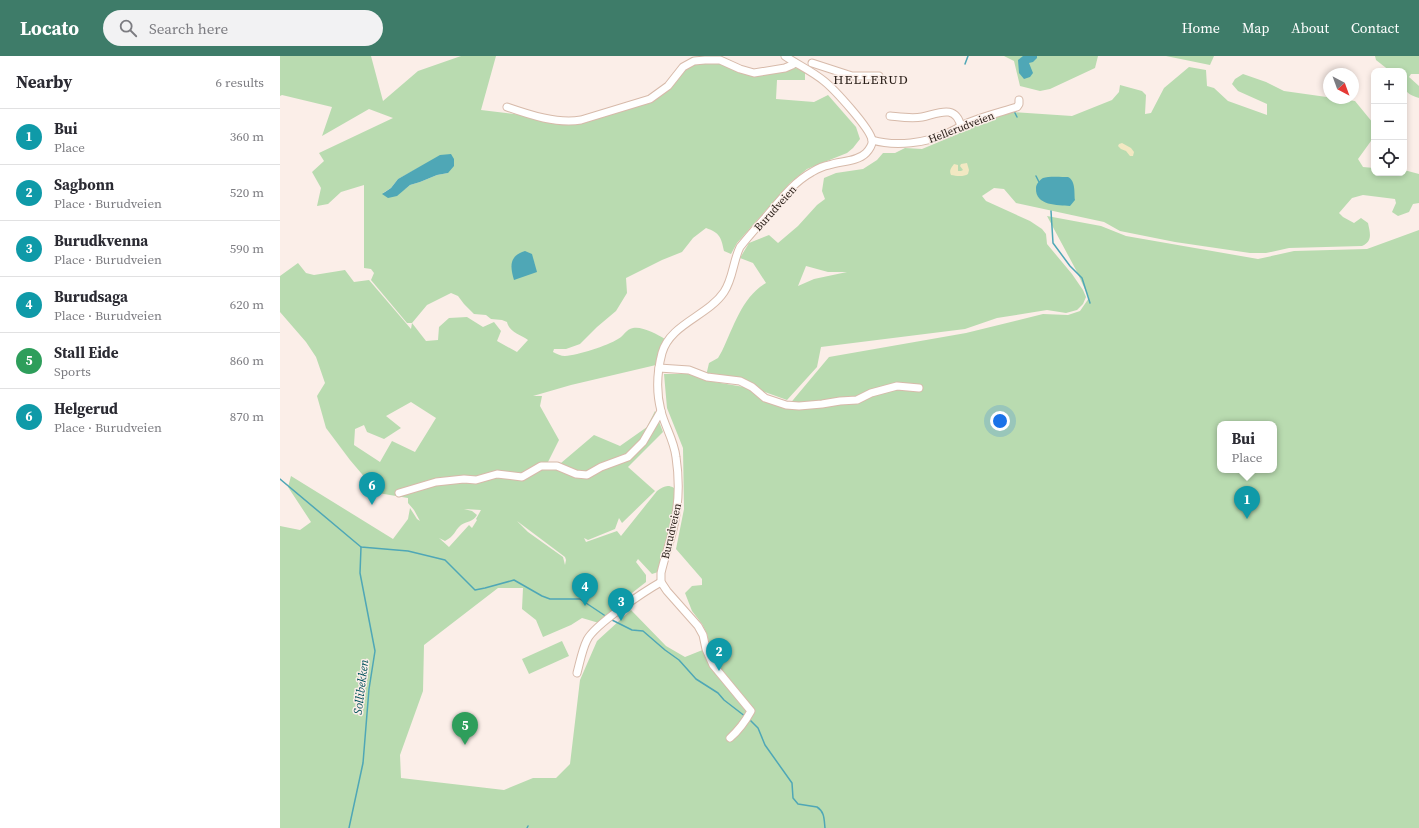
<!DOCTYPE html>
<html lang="en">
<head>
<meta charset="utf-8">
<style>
  body { margin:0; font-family:"Source Serif 4",serif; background:#f2f2f3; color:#2b2b33 }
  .controls { position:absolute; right:12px; top:12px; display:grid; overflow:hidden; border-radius:8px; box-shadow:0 2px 6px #0003 }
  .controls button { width:36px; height:36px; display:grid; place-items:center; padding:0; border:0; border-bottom:1px solid #e1e1e2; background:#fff; color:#2b2b33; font:20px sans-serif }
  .compass { position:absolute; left:1043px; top:12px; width:36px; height:36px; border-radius:50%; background:#fff; box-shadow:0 2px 6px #0003; rotate:139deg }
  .you { position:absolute; left:720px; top:365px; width:14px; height:14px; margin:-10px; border:3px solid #fff; border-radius:50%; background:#1a73e8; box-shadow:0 0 0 6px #1a73e833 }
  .badge { display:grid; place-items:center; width:26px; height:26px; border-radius:50%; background:#3e7c69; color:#fff; font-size:13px; font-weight:700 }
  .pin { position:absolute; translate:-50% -33px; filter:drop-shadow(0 1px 2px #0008) }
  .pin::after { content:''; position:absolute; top:21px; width:14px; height:12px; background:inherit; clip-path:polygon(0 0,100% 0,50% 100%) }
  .popup { position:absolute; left:937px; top:365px; width:60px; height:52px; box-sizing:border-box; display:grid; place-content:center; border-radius:8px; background:#fff; filter:drop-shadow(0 1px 3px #0005); font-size:13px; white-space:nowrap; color:#7c7c81 }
  .popup b { font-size:15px; color:#2b2b33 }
  .popup::after { content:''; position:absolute; left:50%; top:100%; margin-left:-8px; border:8px solid transparent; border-top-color:#fff }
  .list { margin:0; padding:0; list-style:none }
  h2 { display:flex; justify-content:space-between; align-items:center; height:52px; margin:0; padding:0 16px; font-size:17px }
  h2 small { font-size:13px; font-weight:400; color:#7c7c81 }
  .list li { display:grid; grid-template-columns:26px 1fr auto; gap:12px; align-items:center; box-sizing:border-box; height:56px; padding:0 16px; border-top:1px solid #e1e1e2 }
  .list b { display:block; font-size:15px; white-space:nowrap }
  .list p { margin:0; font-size:13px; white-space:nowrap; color:#7c7c81 }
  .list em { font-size:13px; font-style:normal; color:#7c7c81 }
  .icon { flex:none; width:22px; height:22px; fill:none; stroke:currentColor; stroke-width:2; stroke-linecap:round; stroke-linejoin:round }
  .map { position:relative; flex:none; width:1139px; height:772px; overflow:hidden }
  header { display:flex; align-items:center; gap:24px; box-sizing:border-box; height:56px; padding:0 20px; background:#3e7c69; color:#fff }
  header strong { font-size:19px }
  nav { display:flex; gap:22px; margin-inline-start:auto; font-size:14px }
  .search { width:280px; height:36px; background:#f2f2f3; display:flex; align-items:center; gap:10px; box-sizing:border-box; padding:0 14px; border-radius:22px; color:#7c7c81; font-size:15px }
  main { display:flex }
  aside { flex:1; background:#fff }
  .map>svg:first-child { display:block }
  .green { fill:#b9dbb0; fill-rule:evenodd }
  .sand { fill:#f2e8c2 }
  .water { fill:#4fa7b6 }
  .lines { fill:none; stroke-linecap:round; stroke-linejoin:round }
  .stream { stroke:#4fa7b6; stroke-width:1.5 }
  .minor-casing { stroke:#d7baaa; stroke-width:9 }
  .minor { stroke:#fff; stroke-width:7 }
  .labels { text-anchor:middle; stroke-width:3; stroke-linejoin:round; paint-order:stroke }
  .street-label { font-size:11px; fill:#271c16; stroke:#fbeee8 }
  .water-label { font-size:12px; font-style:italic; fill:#00515c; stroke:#fbeee8 }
  .quarter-label { font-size:13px; letter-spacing:1px; fill:#271c16; stroke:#fbeee8 }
</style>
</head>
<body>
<header>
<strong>Locato</strong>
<div class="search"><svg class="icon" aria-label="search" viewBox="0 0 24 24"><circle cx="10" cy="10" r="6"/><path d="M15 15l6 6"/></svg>Search here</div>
<nav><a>Home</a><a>Map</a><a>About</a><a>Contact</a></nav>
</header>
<main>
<aside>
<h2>Nearby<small>6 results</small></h2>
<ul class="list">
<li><span class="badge" style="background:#0f9aa8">1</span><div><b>Bui</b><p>Place</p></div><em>360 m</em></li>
<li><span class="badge" style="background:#0f9aa8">2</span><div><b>Sagbonn</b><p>Place · Burudveien</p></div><em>520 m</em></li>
<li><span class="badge" style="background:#0f9aa8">3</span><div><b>Burudkvenna</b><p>Place · Burudveien</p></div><em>590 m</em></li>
<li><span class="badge" style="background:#0f9aa8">4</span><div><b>Burudsaga</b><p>Place · Burudveien</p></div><em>620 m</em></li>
<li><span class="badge" style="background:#2e9e5b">5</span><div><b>Stall Eide</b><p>Sports</p></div><em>860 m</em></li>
<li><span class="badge" style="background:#0f9aa8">6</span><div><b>Helgerud</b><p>Place · Burudveien</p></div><em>870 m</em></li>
</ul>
</aside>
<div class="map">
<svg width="1139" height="772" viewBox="0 0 1139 772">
  <rect width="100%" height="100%" fill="#fbeee8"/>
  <g class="green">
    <path d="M0 0H91L103 45 138 15 181 0H216L201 54 301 66 365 48 406 12 416 6 434 3 469 19 516 12 525 15V24H497L496 43 534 46 548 39 576 71 580 83 573 92 567 97 527 113 510 127 457 187 451 198 444 195C441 181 440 177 426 172L413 182 402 196 382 204 346 222 347 237 336 255 317 271 300 288 286 293H274L273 296C277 298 281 300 285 300 298 299 327 290 338 283 344 280 346 273 353 272 362 270 377 278 385 283L380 294 376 309 291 329 253 340H262L260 350 279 384 268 406 281 407 314 379 340 390 367 371 375 355 383 376 348 411 375 435 342 467 339 462 335 473 308 484 304 482 306 486 337 475 341 480 377 435C383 431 387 428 394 432 399 456 382 492 378 516L372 518 358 503 356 506 366 519V526L338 548 337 547 339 551 319 567 302 562 291 569 263 581 256 564 242 553 243 532H218L144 589 143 635 120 699 121 722 224 734 253 722H276L290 708 300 624 317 585 351 554 386 590 405 601 430 591 427 578 422 568 412 555 405 537 412 530 422 529V523L396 493 404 453 403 392 387 352 384 318H408L429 325 464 331 508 350 549 301 686 277 763 258 788 259 800 255 809 242 796 214 767 160 821 170 846 180 978 203 1014 195 1087 193 1139 174V772H0V470L20 474 31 466 8 431 11 420 113 483 128 463 130 452 137 463 140 465 134 454 128 447V442L98 437 70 404 46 372 37 340 45 327 36 301 26 286 0 256V220L18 207 26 217 34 219 65 214 74 226 89 224 131 273 132 267H127L91 224 94 217 91 213 84 212V129L61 136 48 148 37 150 41 132 32 116 44 105 39 97 113 62 89 53 42 80 52 51 2 39 0 40ZM142 110 168 117 157 119 140 126 130 129 125 133 103 137 111 132 118 123ZM171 237 178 240 184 248 194 258 206 259 211 263 222 264 227 266C229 276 241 279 248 284L237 296 217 285 221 275 214 266 203 271 187 261 169 262 159 271 158 284 146 285 132 267 147 249ZM131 346 156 362 135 396 112 385 100 406 74 389 75 373 84 369 87 376 104 383 121 372 106 360ZM940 368H994V414H940ZM184 453 201 454 196 463 197 464 192 472 189 469 169 491 159 482 165 485C175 480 174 475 181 469 187 465 193 466 197 459L192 455ZM237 465 285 501 286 504 285 509 283 501 248 476Z"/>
    <polygon points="724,0 818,0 815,12 770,33 760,35 740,30 734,5"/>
    <polygon points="886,0 934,0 930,9"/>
    <path d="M1095 0H1139V18H1131L1129 21 1139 30V42C1122 37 1124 31 1124 15H1110L1096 4Z"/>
    <path d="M909 11 926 14 927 30 934 32 948 45 987 59V48L958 35 952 28 955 23 963 18 986 26 1004 35 1075 45 1093 67 1091 85 1078 103 1083 111 1094 112V117H1124V114L1139 118V147L1133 148 1129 156 1118 160 1112 156 1116 147 1115 143 1083 139 1072 142 1059 157 1063 161 1074 167 1081 162 1088 167C1090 177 1093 185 1082 190L1009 192 986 197H970L895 186 840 175 824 166 736 147 724 133 714 132 702 140 706 145 750 165 762 173 766 178 767 188 792 218 803 234 806 241 803 248 797 254 786 257 767 254 717 262 685 273 541 291 537 311 507 344 479 334 467 324 445 320H426L429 307 438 302 442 295C454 270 462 241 486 227L473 207 460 202 469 187 489 179 498 187 518 170 537 149 545 143 542 135 544 122 556 117 583 113 597 104 603 97H615L625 92 642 93 678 78 691 68 732 56 792 60 832 44 839 36 840 29 862 35 866 39 865 58 871 57 884 32ZM526 210 548 216H567L534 223 518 230Z"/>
    <polygon points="282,585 289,600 249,618 242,603"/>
  </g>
  <g class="sand">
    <polygon points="842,87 851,92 854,96 853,100 850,100 846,95 841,93 838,90 839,88"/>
    <path d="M687 107 689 114 688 118C684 121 676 120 671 119 669 114 671 112 674 108L678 109V115H681L683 114 680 110 681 108Z"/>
  </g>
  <g class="water">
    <polygon points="743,0 757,0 757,2 753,6 749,7 753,17 750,21 744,23 739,17 738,4"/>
    <polygon points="171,98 174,103 174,110 168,117 157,119 140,126 130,129 117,140 108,142 102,138 111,132 118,123 160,99"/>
    <path d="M788 121C796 125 794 137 795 144L790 150C778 149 755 150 756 132 756 128 760 124 763 122 768 120 782 121 788 121Z"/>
    <path d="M245 195 252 198 257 216 234 224C230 210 229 200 245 195Z"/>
  </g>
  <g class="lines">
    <g class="stream">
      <polyline points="685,8 688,0"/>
      <polyline points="734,55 737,61"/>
      <polyline points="756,120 759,126"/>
      <polyline points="771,155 773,187 790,210 802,222 810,247"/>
      <polyline points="0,423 81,491 128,495 165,504 195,534 205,532 234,524 262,540 270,543 300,543 327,561"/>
      <polyline points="330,563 352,574 363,575 385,594 399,604 416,623 438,637 444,644 466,661"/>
      <path d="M469 663 478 672 485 689 512 727 513 742 518 748 537 751C545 756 544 764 545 772"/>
      <polyline points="69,772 83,707 89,633 95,595 80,517 81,491"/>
      <polyline points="247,772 248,770"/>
    </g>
    <defs>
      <g id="minor">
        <polyline points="532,7 572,20 599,20"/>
        <path d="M227 51C250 59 277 68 301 64L370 43 388 30 403 11 414 5 425 4H440L460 13 474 17 505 12 512 9 515 7"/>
        <path d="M610 60C620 61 632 63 642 61 657 58 676 47 681 71"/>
        <path d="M592 84C616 91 646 87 668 77 675 74 682 69 690 66 705 60 721 56 737 51L739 48V44"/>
        <polyline points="379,312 409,314 427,321 460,325 472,331 485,342 506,349 519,350 542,348 560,345 577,344 591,337 617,330 639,332"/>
        <polyline points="119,437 156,426 184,423 196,424 217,418 242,421 261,410 277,410 296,418 307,419 321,411 348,401 363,386 381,355"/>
        <path d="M297 617C300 606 302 594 307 584 314 569 365 535 381 526"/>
        <path d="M450 682C459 674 465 666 471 655L433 609 426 593 423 579 418 570 387 535 381 526V517C385 499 392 482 395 464 399 444 399 421 396 401 394 384 385 371 381 355 376 336 377 316 382 297 390 268 428 260 444 236 453 223 453 205 460 191 468 181 476 172 484 163 499 146 512 127 532 116 537 113 543 110 549 109 560 105 577 106 586 97 589 94 593 88 592 84 590 72 554 33 544 25 532 15 518 9 505 0"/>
      </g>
    </defs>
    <use href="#minor" class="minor-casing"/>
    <use href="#minor" class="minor"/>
  </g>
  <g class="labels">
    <g class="street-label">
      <text transform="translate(681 71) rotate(-21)" y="4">Hellerudveien</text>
      <text transform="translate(495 152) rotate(-48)" y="4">Burudveien</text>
      <text transform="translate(391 475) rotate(-77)" y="4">Burudveien</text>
    </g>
    <g class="water-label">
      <text transform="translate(81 631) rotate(-83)" y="4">Sollibekken</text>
    </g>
    <g class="quarter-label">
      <text x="591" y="28">HELLERUD</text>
    </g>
  </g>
</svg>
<div class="controls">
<button>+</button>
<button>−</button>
<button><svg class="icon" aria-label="locate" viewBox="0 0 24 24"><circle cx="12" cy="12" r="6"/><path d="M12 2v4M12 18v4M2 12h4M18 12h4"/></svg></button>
</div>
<svg class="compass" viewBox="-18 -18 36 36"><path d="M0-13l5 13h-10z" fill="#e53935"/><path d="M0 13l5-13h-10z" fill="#7c7c81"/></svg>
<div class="you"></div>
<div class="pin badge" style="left:967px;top:463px;background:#0f9aa8">1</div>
<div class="popup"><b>Bui</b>Place</div>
<div class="pin badge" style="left:439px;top:615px;background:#0f9aa8">2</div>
<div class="pin badge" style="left:341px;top:565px;background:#0f9aa8">3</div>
<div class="pin badge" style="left:305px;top:550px;background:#0f9aa8">4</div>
<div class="pin badge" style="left:185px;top:689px;background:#2e9e5b">5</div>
<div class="pin badge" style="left:92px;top:449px;background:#0f9aa8">6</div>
</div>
</main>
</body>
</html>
